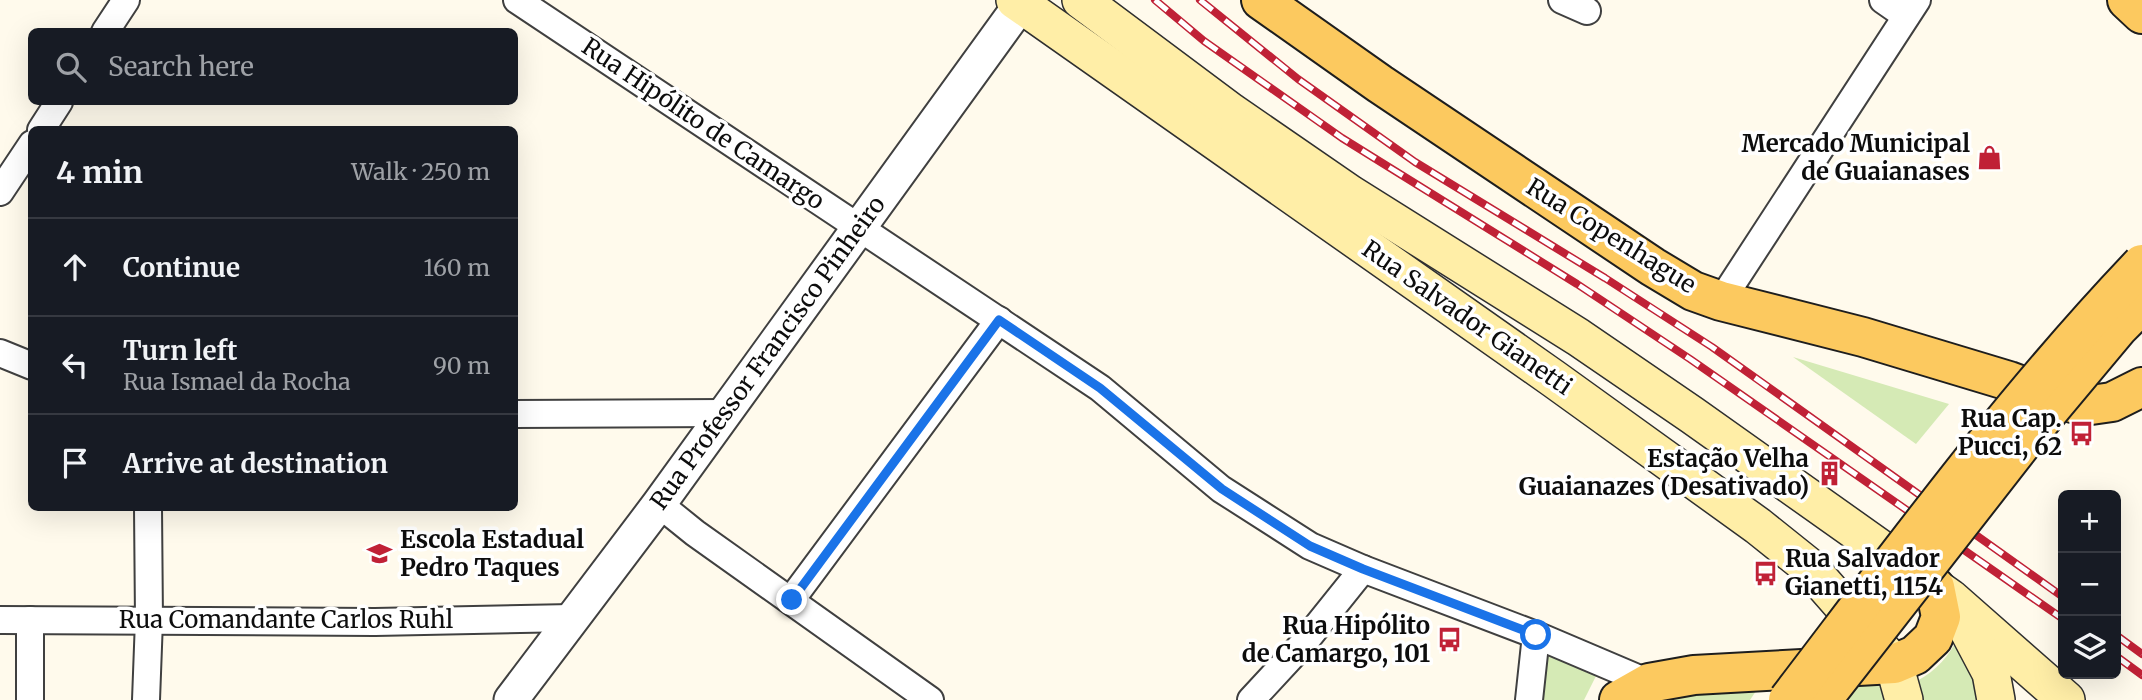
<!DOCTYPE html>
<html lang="en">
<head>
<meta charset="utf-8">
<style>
  body { margin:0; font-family:Merriweather,serif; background:#242831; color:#f1f3f6 }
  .controls { position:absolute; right:21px; bottom:21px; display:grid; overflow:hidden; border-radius:10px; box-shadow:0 7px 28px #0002 }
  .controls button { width:63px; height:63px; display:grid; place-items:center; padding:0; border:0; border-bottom:2px solid #363941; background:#171b24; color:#f1f3f6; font:35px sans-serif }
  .stop { position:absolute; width:21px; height:21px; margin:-16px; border:5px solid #1a73e8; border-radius:50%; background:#fff }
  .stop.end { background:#1a73e8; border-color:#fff; box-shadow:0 2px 7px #0008 }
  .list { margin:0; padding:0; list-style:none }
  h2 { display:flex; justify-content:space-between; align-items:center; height:91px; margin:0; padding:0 28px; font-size:30px }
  h2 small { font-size:23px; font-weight:400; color:#9ea1a6 }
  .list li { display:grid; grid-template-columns:46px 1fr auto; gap:21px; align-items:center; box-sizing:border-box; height:98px; padding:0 28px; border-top:2px solid #363941 }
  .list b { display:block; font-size:26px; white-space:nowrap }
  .list p { margin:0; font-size:23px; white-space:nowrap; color:#9ea1a6 }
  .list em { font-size:23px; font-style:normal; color:#9ea1a6 }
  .icon { flex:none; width:38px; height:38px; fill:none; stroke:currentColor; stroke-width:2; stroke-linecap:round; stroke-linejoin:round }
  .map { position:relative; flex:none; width:2142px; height:700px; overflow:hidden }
  .search { position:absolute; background:#171b24; box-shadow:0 7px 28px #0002; left:28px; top:28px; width:490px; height:77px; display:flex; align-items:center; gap:18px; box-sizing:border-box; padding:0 24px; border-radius:10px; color:#9ea1a6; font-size:26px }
  .panel { position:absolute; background:#171b24; box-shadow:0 7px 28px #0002; left:28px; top:126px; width:490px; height:385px; border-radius:10px }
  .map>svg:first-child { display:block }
  .green { fill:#d5eab5 }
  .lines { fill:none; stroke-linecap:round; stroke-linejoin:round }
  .minor-casing { stroke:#404040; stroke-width:30 }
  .tertiary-casing { stroke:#404040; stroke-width:37 }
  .secondary-casing { stroke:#2f2f2f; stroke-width:40 }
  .primary-casing { stroke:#1e1e1e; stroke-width:42 }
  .minor { stroke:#fff; stroke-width:26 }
  .tertiary { stroke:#fff; stroke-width:33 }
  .secondary { stroke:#ffeea7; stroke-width:37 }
  .primary { stroke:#fcc95f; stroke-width:38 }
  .rail-casing { stroke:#c02136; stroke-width:8 }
  .rail { stroke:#fff; stroke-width:5; stroke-dasharray:16; stroke-linecap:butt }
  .primary-bridge-casing { stroke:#1e1e1e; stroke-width:42; stroke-linecap:butt }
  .primary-bridge { stroke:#fcc95f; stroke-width:38 }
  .route { stroke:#1a73e8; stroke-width:9 }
  .labels { text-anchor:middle; stroke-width:7; stroke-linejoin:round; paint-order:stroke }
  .street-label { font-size:24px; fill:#0d0d0d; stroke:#fff }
  .poi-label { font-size:24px; font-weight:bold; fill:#0d0d0d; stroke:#fff; text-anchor:end }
</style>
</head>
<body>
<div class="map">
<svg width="2142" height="700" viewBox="0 0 2142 700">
  <rect width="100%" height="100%" fill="#fffaec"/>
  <g class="green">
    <polygon points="1793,357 1949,404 1916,444"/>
    <path d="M1959 636 1967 644 1979 700H1921L1917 681C1937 670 1949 656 1959 636Z"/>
    <polygon points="1543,654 1597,674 1584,700 1537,700"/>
    <polygon points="1864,674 1881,688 1890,700 1850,700 1845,696"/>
    <polygon points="1752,690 1756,691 1750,700 1658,700 1665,696"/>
  </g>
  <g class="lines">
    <defs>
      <g id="minor">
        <polyline points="517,0 1100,388 1221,489 1310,546 1363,569 1536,635 1649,683"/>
        <polyline points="1562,0 1587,11"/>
        <polyline points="1883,0 1906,16"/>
        <polyline points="105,32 126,0"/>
        <polyline points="41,130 59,102"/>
        <polyline points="0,192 32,144"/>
        <polyline points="1721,301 1917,0"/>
        <polyline points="0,353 32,366"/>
        <polyline points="514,414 725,413"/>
        <polyline points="659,504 695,533 930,700"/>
        <polyline points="791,600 999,320"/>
        <polyline points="0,620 375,622 572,618"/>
        <polyline points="30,700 30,620"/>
        <polyline points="146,700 149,620 148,508"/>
        <polyline points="1251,700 1302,645 1363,569"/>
        <polyline points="1529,700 1536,635"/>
      </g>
      <polyline id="tertiary" points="511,700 659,504 1021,4"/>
      <g id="secondary">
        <polyline points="1015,0 1554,379 1758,526 1808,566 1894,664 1904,700"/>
        <polyline points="1081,0 1231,112 1350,194 1578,337 1692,415 1950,598 2066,700"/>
        <polyline points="1963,620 1991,673 1996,700"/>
      </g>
      <g id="primary">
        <polyline points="1261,0 1380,84 1653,267 1693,291 1721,301 1863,337 2009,381 2057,399 2084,406 2112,402 2142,387"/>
        <polyline points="2127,0 2142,14"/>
        <polyline points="1619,700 1649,683 1694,675 1894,664 1915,655 1933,638 1941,617 1935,587"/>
      </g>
    </defs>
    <use href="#minor" class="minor-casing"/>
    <use href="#tertiary" class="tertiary-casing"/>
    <use href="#secondary" class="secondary-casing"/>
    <use href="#primary" class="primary-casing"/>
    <use href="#minor" class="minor"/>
    <use href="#tertiary" class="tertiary"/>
    <use href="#secondary" class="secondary"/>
    <use href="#primary" class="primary"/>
    <defs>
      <g id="rail">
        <polyline points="1155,0 1204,41 1342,138 1577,284 1690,359 2063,619"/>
        <polyline points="1200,0 1298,79 1415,162 1605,278 1712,347 2063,597"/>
        <polyline points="2116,635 2142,654"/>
        <polyline points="2116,656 2142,675"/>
      </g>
    </defs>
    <use href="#rail" class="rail-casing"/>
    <use href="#rail" class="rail"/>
    <defs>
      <g id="primary-bridge">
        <polyline points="1825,696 2031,432 2118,328 2142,304"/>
        <path d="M1788 700C1902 551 2012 400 2142 264"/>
      </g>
    </defs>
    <use href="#primary-bridge" class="primary-bridge-casing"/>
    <use href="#primary-bridge" class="primary-bridge"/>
  </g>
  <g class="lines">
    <polyline class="route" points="792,600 999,320 1100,388 1222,489 1310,546 1363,569 1536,635"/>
  </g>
  <defs>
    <symbol id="shop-bare" viewBox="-9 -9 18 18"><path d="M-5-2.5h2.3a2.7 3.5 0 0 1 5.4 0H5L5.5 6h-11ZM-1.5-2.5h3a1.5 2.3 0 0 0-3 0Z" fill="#c02136" stroke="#fff" stroke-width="2.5" paint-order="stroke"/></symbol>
    <symbol id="bus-bare" viewBox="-9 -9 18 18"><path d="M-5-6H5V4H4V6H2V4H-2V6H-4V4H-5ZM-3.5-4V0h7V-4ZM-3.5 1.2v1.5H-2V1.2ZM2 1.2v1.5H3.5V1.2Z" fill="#c02136" stroke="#fff" stroke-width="2.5" paint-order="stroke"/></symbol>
    <symbol id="building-bare" viewBox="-9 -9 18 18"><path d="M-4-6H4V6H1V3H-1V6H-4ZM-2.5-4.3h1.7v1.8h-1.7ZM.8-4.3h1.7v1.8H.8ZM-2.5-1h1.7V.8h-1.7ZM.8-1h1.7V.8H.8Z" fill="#c02136" stroke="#fff" stroke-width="2.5" paint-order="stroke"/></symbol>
    <symbol id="school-bare" viewBox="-9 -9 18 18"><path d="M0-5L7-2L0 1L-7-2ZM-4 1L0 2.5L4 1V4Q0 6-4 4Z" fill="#c02136" stroke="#fff" stroke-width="2.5" paint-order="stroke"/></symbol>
  </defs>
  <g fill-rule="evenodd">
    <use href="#shop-bare" x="1972" y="140" width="35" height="35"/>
    <use href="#bus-bare" x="2064" y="416" width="35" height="35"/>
    <use href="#building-bare" x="1812" y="456" width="35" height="35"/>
    <use href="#school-bare" x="362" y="536" width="35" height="35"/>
    <use href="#bus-bare" x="1748" y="556" width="35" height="35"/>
    <use href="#bus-bare" x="1432" y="622" width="35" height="35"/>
  </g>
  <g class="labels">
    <g class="street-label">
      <text transform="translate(703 124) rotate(34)" y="8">Rua Hipólito de Camargo</text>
      <text transform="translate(1611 236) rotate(32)" y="8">Rua Copenhague</text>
      <text transform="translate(1467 318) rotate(35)" y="8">Rua Salvador Gianetti</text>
      <text transform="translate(768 353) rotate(-54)" y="8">Rua Professor Francisco Pinheiro</text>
      <text x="286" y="628">Rua Comandante Carlos Ruhl</text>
    </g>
    <g class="poi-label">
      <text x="1970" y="152">Mercado Municipal<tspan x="1970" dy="28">de Guaianases</tspan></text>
      <text x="2062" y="427">Rua Cap.<tspan x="2062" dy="28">Pucci, 62</tspan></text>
      <text x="1809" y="467">Estação Velha<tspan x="1809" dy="28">Guaianazes (Desativado)</tspan></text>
      <text x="400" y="548" text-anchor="start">Escola Estadual<tspan x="400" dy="28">Pedro Taques</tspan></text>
      <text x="1785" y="567" text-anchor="start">Rua Salvador<tspan x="1785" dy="28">Gianetti, 1154</tspan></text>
      <text x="1430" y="634">Rua Hipólito<tspan x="1430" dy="28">de Camargo, 101</tspan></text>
    </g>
  </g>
</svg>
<div class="controls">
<button>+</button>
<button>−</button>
<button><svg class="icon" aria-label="layers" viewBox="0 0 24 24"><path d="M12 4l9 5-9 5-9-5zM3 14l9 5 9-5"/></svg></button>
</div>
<div class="stop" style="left:1536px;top:635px"></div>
<div class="stop end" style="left:792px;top:600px"></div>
<div class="search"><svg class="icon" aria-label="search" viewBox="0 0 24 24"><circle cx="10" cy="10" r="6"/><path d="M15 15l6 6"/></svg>Search here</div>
<section class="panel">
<h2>4 min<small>Walk · 250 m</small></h2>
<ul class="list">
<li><svg class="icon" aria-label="ahead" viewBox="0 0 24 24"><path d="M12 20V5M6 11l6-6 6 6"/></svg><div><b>Continue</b></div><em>160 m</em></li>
<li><svg class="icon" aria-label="left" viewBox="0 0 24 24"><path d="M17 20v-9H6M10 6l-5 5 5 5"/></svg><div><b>Turn left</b><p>Rua Ismael da Rocha</p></div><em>90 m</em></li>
<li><svg class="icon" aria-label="arrive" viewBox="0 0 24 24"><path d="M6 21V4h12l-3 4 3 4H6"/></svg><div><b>Arrive at destination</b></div></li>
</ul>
</section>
</div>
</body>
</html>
